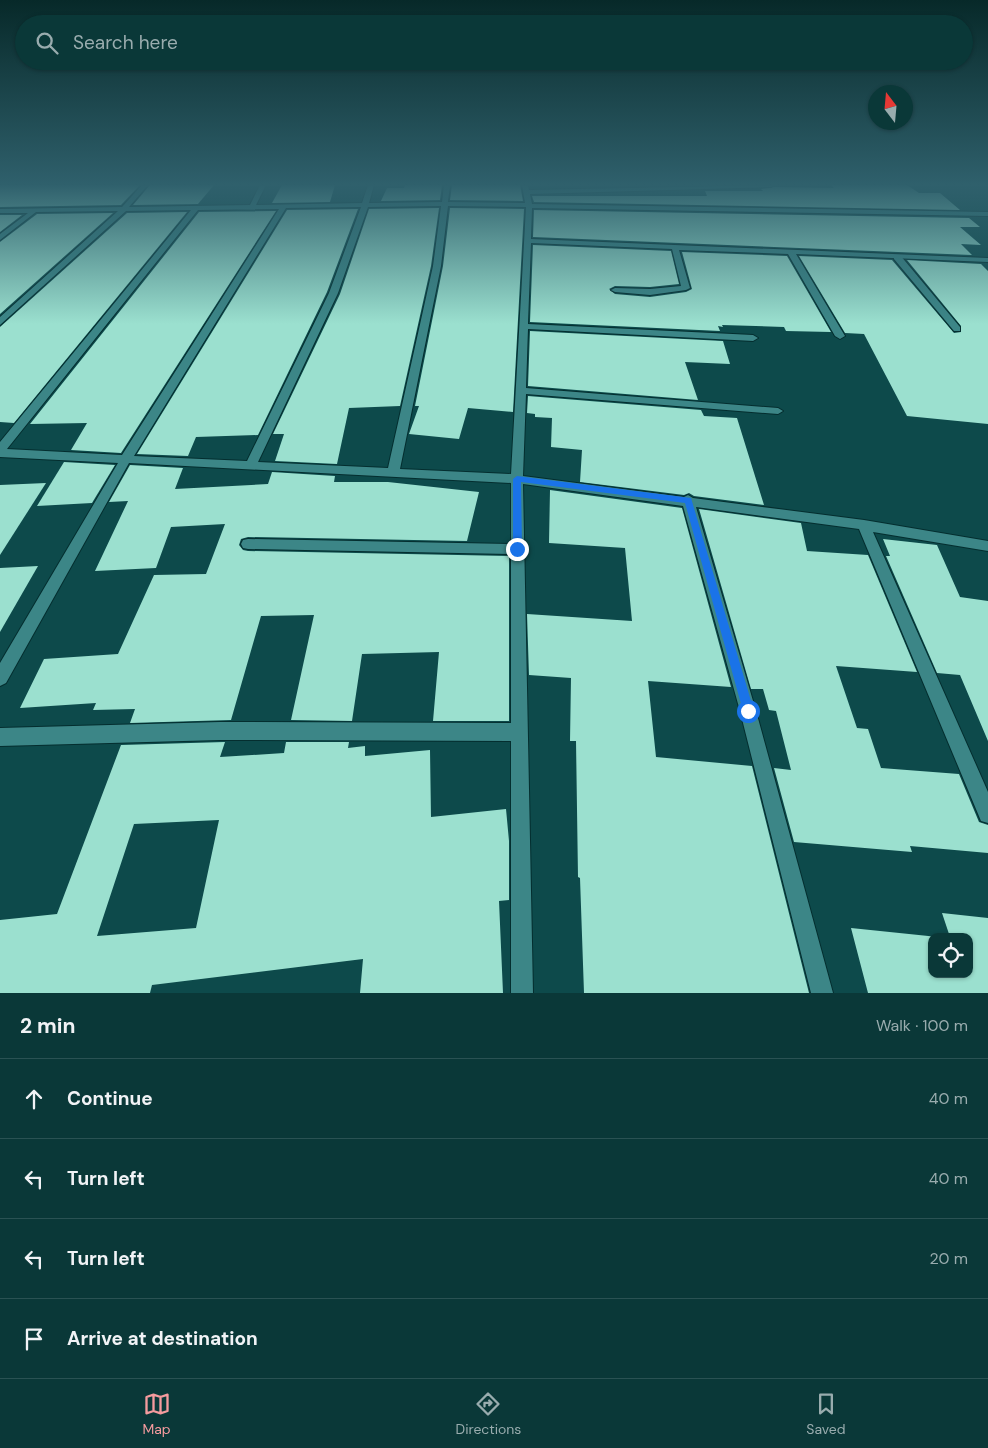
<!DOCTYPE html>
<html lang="en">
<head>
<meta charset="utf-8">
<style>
  body { margin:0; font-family:"DM Sans",sans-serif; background:#184343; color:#f1f3f6 }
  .controls { position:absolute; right:15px; bottom:15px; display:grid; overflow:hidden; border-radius:10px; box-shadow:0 1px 4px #0004 }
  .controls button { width:45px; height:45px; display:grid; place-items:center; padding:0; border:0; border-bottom:1px solid #2a5253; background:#0a3838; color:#f1f3f6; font:25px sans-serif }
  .compass { position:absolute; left:868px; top:85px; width:45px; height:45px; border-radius:50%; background:#0a3838; box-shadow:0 1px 4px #0004; rotate:344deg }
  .stop { position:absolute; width:15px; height:15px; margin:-11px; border:4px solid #1a73e8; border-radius:50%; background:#fff }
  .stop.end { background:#1a73e8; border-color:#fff; box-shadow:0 1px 5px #0008 }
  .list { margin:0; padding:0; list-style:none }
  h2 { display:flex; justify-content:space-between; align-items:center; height:65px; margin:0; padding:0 20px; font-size:21px }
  h2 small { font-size:16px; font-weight:400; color:#99acae }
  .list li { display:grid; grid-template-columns:32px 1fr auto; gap:15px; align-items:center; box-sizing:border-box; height:80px; padding:0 20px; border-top:1px solid #2a5253 }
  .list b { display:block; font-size:19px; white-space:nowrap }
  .list em { font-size:16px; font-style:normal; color:#99acae }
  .icon { flex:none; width:28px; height:28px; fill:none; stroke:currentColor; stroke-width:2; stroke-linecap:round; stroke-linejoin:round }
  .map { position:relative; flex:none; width:988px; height:993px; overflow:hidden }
  .search { position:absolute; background:#0a3838; box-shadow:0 1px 4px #0004; left:15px; right:15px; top:15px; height:55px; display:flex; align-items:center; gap:12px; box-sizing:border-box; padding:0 18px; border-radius:28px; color:#99acae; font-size:19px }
  .sheet { height:385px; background:#0a3838 }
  nav { display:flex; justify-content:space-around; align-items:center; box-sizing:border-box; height:70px; border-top:1px solid #2a5253; background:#0a3838; font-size:14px; color:#99acae }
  nav a { display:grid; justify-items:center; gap:2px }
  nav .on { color:#f59b9e }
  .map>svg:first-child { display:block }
  .building { fill:#9be0cf; fill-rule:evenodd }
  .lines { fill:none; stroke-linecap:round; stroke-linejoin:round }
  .service-casing { stroke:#042e2f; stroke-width:2 }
  .minor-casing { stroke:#042e2f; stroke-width:2 }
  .service { fill:#3c8687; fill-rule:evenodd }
  .minor { fill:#3c8687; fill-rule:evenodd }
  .route { fill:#1a73e8 }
</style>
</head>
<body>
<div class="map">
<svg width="988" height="993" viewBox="0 0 988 993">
  <rect width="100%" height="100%" fill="#0d4a4b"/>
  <g class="building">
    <polygon points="0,185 140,185 121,205 0,207"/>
    <polygon points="150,185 214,185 198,204 133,205"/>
    <polygon points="282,185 335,185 330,202 272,203"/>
    <polygon points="405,185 442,185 440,200 381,201 387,188 404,188"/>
    <polygon points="452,185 520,185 523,201 450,200"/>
    <polygon points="831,185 907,185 919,193 940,193 960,210 534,202 532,196 707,196 705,191 763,191 761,189 774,187 834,188"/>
    <polygon points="439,208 431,266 400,406 349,408 337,464 275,461 284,434 273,434 340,294 369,209"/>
    <polygon points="450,208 524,209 513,412 468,408 459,439 409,434 419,406 415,406 443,266"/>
    <polygon points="358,209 327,292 258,435 196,437 188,456 137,454 287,210"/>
    <polygon points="534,210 969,218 980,227 960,227 981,245 961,244 972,255 533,237"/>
    <polygon points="276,211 121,453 71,450 87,423 30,424 199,212"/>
    <polygon points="187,212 14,423 0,422 0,327 127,213"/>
    <polygon points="113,213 0,314 0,242 37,214"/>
    <polygon points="0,215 22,215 0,232"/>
    <polygon points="533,245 671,251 679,284 650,287 615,286 609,289 615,294 650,297 686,292 692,289 682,252 787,256 831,332 786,331 784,327 722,325 723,327 718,326 720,331 530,322"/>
    <polygon points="799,256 892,260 954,333 961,332 961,326 907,260 981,264 988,271 988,424 907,416 864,334 845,333"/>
    <polygon points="530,331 723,341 730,364 685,362 698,400 528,386"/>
    <polygon points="528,396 701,410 704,416 737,418 764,505 694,496 689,493 684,495 580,482 582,450 551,447 552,418 535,417 535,414 527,413"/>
    <polygon points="64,462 115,465 92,503 37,506"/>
    <polygon points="130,465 183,468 175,489 268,484 272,472 335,476 334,482 388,482 479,492 467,541 248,537 241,539 239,545 243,550 248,551 509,556 509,721 433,721 439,652 362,654 352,721 291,720 314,615 261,616 231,720 130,723 135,709 93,710 96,703 20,708 44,659 118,654 154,575 206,574 225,524 171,527 156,568 95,571 128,501 109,502"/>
    <polygon points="46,483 0,555 0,485"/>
    <polygon points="550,490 682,508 731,687 648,681 656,757 752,766 809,993 584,993 580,878 578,877 576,741 570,741 571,678 529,675 527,614 632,621 625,548 549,543"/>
    <polygon points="699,509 801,523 807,551 868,555 917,672 836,666 857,728 868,729 881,768 959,774 979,822 988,825 988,853 910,846 912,852 794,842 774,768 791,770 776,711 769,710 763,689 751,689"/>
    <polygon points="883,539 937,545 960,597 988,601 988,741 960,675 937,673 886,556 890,556"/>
    <polygon points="38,566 0,632 0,568"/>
    <path d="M225 742 220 757 284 753 286 742H349L348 748 365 746V756L430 750 431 817 506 809 509 841V900L499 901 503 993H360L363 959 152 985 150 993H0V920L57 914 121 745ZM219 820 196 928 97 936 134 824Z"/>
    <polygon points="942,913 988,918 988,993 868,993 851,928 938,937 932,937 932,974 969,974 969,937 950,937"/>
  </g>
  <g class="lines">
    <defs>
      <polygon id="service" points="894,255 900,255 960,327 960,331 954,331 894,259"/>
      <path id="minor" d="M142 185H148L129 207 250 205 260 185H266L256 205 362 203 368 185H374L369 203 442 202 444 185H450L448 202 525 203 522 185H528L529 190 774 185 771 187 530 194 532 204 988 212V216L532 208 531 239 988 258V262L796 254 845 336 840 339 835 336 788 254 679 250 690 288 686 290 650 295 615 292 611 290 615 288 650 289 681 286 672 249 531 243 528 324 753 335 758 338 753 341 528 329 526 388 778 408 783 411 778 414 526 394 523 476 684 497 688 495 693 498 864 520 988 541V551L873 532 988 792V823L981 821 859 529 696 507 756 711 833 993H811L740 711 683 506 523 484 533 993H511V741L220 740 0 746V728L220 722 511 723V554L248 549 243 548 241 544 243 540 248 539 511 544V483L129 463 6 683 0 686V663L118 463 0 457V442L191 210 126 211 0 325V317L118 211 36 212 0 240V234L28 213H0V209L122 207ZM441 206 433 266 388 468 258 462 338 293 368 207ZM448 206 526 207 511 474 400 469 441 266ZM361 207 329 293 247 461 134 456 286 208ZM279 209 122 455 7 449 198 210Z"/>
    </defs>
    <use href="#service" class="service-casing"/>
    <use href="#minor" class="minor-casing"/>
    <use href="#service" class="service"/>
    <use href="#minor" class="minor"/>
  </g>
  <linearGradient id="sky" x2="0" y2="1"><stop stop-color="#072929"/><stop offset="0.57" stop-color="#2f606c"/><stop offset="1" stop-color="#2f606c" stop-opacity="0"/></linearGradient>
  <rect width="988" height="324" fill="url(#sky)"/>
  <polygon class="route" points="517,476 691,498 754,711 752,714 748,716 743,711 685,503 521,482 522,549 517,552 513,549 513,479"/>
</svg>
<div class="controls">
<button><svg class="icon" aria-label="locate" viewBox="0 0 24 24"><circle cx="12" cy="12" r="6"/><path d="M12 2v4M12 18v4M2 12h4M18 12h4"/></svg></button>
</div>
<svg class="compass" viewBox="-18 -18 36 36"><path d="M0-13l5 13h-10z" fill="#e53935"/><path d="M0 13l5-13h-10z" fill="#99acae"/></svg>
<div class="stop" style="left:748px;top:711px"></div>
<div class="stop end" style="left:517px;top:549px"></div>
<div class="search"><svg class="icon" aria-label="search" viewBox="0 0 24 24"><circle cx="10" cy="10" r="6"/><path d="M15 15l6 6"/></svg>Search here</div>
</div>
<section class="sheet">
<h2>2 min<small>Walk · 100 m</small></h2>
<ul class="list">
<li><svg class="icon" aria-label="ahead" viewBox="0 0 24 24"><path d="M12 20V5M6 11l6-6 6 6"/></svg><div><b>Continue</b></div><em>40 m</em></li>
<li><svg class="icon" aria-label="left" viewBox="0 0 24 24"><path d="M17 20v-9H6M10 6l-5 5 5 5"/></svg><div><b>Turn left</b></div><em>40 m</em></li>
<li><svg class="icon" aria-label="left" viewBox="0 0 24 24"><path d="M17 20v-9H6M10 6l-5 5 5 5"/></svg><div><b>Turn left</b></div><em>20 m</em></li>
<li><svg class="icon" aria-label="arrive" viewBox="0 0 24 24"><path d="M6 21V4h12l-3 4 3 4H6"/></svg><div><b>Arrive at destination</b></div></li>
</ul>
</section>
<nav>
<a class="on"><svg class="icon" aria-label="map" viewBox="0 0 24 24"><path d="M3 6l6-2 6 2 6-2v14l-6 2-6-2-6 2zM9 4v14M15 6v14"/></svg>Map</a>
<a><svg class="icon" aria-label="directions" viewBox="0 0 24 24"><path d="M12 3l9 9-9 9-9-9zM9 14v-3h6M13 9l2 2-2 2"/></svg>Directions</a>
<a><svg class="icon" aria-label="saved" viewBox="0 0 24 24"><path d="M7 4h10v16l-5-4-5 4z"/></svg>Saved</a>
</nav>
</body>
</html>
